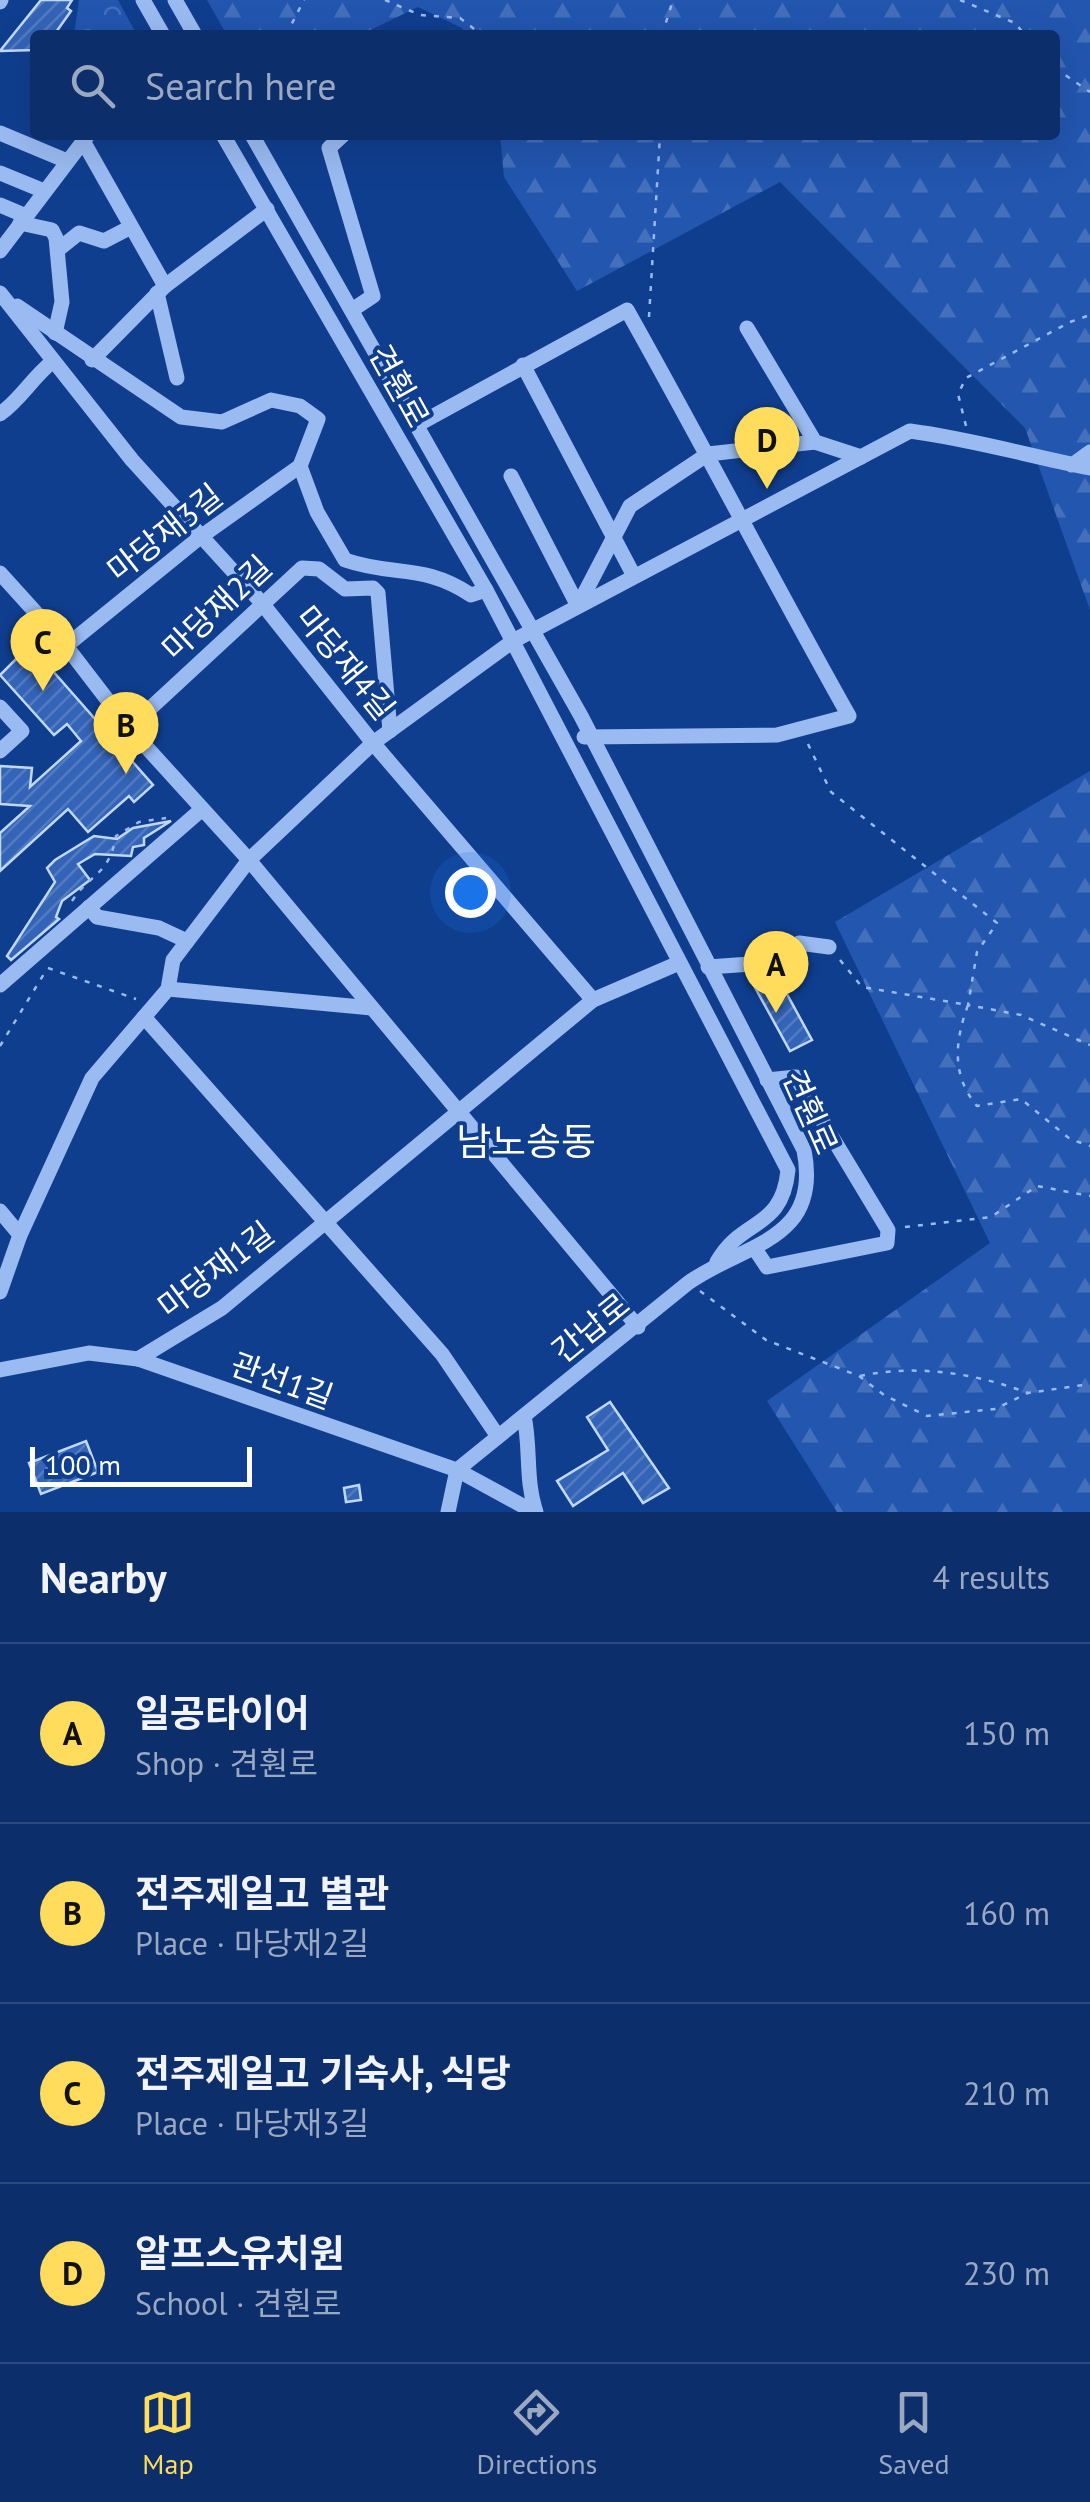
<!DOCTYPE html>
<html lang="en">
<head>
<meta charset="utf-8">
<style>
  body { margin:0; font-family:"PT Sans","Noto Sans KR",sans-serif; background:#153671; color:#f1f3f6 }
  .scale { position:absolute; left:30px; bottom:25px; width:222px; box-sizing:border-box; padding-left:10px; border:5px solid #fff; border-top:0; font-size:28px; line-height:35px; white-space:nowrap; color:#fff; -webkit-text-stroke:8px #103e8f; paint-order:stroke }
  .you { position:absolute; left:470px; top:892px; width:35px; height:35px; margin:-25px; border:8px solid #fff; border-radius:50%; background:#1a73e8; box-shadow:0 0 0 15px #1a73e833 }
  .badge { display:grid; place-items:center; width:65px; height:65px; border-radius:50%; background:#ffdc5b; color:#111; font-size:32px; font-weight:700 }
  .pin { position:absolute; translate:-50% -82px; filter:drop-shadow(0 2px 5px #0008) }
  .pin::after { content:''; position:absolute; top:52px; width:35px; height:30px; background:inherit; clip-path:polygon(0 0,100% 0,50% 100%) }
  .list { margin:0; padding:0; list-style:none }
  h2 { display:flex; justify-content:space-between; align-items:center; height:130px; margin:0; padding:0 40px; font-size:42px }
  h2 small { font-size:32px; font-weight:400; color:#9aa8c1 }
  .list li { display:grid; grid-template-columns:65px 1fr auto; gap:30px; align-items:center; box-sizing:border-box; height:180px; padding:0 40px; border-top:2px solid #2c4a7e }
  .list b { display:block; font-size:38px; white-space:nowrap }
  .list p { margin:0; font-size:32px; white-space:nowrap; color:#9aa8c1 }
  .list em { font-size:32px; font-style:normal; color:#9aa8c1 }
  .icon { flex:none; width:55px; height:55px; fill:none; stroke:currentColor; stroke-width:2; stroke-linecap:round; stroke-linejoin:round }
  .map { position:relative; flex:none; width:1090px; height:1512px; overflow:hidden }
  .search { position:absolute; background:#0c2e6b; box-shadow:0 10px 40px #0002; left:30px; right:30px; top:30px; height:110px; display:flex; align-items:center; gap:25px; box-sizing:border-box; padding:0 35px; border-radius:10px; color:#9aa8c1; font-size:38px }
  .sheet { height:850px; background:#0c2e6b }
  nav { display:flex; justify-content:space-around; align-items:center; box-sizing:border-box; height:140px; border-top:2px solid #2c4a7e; background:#0c2e6b; font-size:28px; color:#9aa8c1 }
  nav a { display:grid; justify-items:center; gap:5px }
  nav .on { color:#ffdc5b }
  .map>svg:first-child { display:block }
  .forest { fill:url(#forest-firs) }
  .park { fill:url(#park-crowns) }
  .building { fill:url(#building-hatch); stroke:#c1d8fd; stroke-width:2.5 }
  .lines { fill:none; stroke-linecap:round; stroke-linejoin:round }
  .path { stroke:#9abbf2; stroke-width:2.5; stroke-dasharray:5 8; stroke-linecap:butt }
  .minor { stroke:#9abbf2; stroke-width:15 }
  .labels { text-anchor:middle; stroke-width:8; stroke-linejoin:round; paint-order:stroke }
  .street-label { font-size:32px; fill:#fff; stroke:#103e8f }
  .quarter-label { font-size:38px; fill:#fff; stroke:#103e8f }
</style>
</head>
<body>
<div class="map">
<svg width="1090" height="1512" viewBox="0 0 1090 1512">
  <defs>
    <pattern id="forest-firs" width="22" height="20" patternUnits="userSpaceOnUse" patternTransform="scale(2.5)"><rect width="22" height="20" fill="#2256af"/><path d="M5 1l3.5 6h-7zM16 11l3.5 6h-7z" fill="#436fbb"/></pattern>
    <pattern id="park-crowns" width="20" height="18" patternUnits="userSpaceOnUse" patternTransform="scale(2.5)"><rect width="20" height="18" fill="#2256af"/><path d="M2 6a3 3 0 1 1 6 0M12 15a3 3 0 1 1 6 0" fill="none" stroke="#436fbb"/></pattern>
    <pattern id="building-hatch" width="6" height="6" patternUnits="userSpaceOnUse" patternTransform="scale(2.5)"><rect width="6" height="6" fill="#3464b7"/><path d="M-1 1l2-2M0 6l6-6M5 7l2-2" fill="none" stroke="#527bc2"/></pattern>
  </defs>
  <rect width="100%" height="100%" fill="#103e8f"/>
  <g class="forest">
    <polygon points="207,0 1090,0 1090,610 1025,428 780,182 577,291 504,177 500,135 1055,135 1055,35 465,35 462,28 418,7 360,35 227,35"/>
    <polygon points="1090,771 1090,1512 837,1512 767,1401 990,1243 835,922"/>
  </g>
  <polygon class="park" points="79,0 118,0 137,35 74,35"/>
  <g class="building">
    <polygon points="41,0 72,0 67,8 71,11 54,35 35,35 35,50 0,51"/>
    <polygon points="30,645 153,785 134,802 129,796 88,832 68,809 0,871 0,833 30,806 0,804 0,766 32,768 30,787 81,741 67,724 54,735 0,675"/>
    <polygon points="171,821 144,838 144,845 133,847 131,856 95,854 78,864 90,880 62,901 56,917 59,919 11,960 7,956 55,882 47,868 55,860 94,836 117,839 133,828"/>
    <polygon points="765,974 776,974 812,1040 790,1051 752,982"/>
    <polygon points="610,1402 669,1488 643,1503 623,1473 573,1506 557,1481 608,1450 587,1417"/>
    <polygon points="86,1441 98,1472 41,1494 29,1463"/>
    <polygon points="359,1485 361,1500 346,1502 344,1488"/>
  </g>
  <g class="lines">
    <g class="path">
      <polyline points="385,0 420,15 460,18 482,35"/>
      <polyline points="960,0 1015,23 1025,35"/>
      <polyline points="286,35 304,0"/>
      <polyline points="662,35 673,0"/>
      <polyline points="1055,68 1090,92"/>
      <polyline points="649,317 660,135"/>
      <polyline points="966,426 958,394 966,378 1070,322 1090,315"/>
      <polyline points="808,744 831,792 997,923 977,952 968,1005 1021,1015 1090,1045"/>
      <path d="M72 901C90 873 109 876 116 836L139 822 166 818"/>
      <path d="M840 960 862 987 968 1005C955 1041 951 1075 977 1106L1021 1099 1070 1139 1090 1146"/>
      <polyline points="48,968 136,999"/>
      <polyline points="0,1046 47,969"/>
      <polyline points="905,1227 991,1217 1037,1186 1090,1196"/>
      <polyline points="700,1291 766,1340 859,1376 884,1395 927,1416 995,1409 1028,1393 1090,1384"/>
      <path d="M860 1376C916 1364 975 1373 1028 1393"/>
    </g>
    <g class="minor">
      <polyline points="143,0 163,35"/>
      <polyline points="175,0 195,35"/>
      <polyline points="0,2 1,0"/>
      <polyline points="0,133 67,161"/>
      <path d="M223 135 486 590 788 1170C782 1231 742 1217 717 1262"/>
      <path d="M252 135 581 716 804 1150C822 1242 744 1243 688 1283L457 1470"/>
      <polyline points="343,135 329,148 373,296 352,310"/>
      <polyline points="83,141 165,286"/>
      <polyline points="0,173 44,191"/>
      <polyline points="0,205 26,216"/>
      <polyline points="20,223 52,230 56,238 62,302 55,333"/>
      <polyline points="59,249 79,233 104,241 131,227"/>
      <polyline points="0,251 88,135"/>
      <polyline points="0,293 132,460 261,602 373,743 593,1000"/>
      <polyline points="157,293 177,378"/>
      <polyline points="17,306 181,417 222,422 271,400 300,406 318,419 300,466 199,538 66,646"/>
      <polyline points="747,328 815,442 861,457"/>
      <polyline points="92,360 165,286 267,209"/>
      <polyline points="523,365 634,576"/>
      <path d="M0 414C21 399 32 378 52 362"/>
      <path d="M417 425 627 310C703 445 773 581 849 716L777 735 584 737"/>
      <polyline points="1072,465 1090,452"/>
      <path d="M300 466 317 512 345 560C394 577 423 563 471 595L486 590"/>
      <polyline points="511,476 578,606"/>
      <polyline points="0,573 66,646 129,728 249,860 638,1327"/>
      <polyline points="578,606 630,506 708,454 815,442"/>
      <polyline points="0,707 22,731 0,751"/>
      <polyline points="129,728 302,568 319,569 345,589 373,588 378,593 390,731"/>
      <polyline points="89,907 97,917 159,928 187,941"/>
      <polyline points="708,967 780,962 799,943 829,947"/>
      <polyline points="0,985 201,810"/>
      <polyline points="168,989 372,1008"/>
      <polyline points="144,1017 442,1354 497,1435"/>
      <polyline points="0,1211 20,1235"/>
      <polyline points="755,1249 767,1267 887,1243 888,1230 796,1077 767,1080"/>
      <path d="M0 1292 20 1235 92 1078 168 989 173 960 249 860 373 743 513 641 910 431C971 439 1029 456 1090 468"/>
      <polyline points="138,1359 222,1308 593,1000 679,963"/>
      <polyline points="0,1370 89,1353 138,1359 457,1470 534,1512"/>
      <path d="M524 1416C531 1448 525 1479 536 1512"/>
      <polyline points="448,1512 457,1470"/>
    </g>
  </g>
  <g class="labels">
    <g class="street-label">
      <text transform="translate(399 386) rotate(61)" y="11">견훤로</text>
      <text transform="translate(165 533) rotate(-38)" y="11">마당재3길</text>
      <text transform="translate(217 608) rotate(-43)" y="11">마당재2길</text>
      <text transform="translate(345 663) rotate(51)" y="11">마당재4길</text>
      <text transform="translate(810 1112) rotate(66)" y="11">견훤로</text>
      <text transform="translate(216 1270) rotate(-37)" y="11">마당재1길</text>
      <text transform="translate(591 1328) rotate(-39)" y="11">간납로</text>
      <text transform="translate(282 1381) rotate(20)" y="11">관선1길</text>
    </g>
    <g class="quarter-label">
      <text x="526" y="1155">남노송동</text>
    </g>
  </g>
</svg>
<div class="scale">100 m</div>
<div class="you"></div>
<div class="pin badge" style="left:776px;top:1013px">A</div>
<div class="pin badge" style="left:126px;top:774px">B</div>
<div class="pin badge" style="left:43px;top:691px">C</div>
<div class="pin badge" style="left:767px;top:489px">D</div>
<div class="search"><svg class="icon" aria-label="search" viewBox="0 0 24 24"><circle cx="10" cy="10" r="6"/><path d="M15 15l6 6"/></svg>Search here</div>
</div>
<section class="sheet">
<h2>Nearby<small>4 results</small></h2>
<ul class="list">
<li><span class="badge">A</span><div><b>일공타이어</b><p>Shop · 견훤로</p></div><em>150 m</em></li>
<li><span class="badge">B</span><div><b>전주제일고 별관</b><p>Place · 마당재2길</p></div><em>160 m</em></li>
<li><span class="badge">C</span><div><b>전주제일고 기숙사, 식당</b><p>Place · 마당재3길</p></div><em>210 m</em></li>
<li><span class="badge">D</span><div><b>알프스유치원</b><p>School · 견훤로</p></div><em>230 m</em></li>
</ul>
</section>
<nav>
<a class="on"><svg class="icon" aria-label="map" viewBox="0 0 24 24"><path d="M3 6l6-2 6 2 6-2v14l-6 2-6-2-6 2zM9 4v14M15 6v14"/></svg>Map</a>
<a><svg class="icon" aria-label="directions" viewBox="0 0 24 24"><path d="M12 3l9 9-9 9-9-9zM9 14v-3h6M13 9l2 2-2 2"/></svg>Directions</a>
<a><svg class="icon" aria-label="saved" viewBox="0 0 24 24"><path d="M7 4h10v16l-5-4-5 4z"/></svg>Saved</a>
</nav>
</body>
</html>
